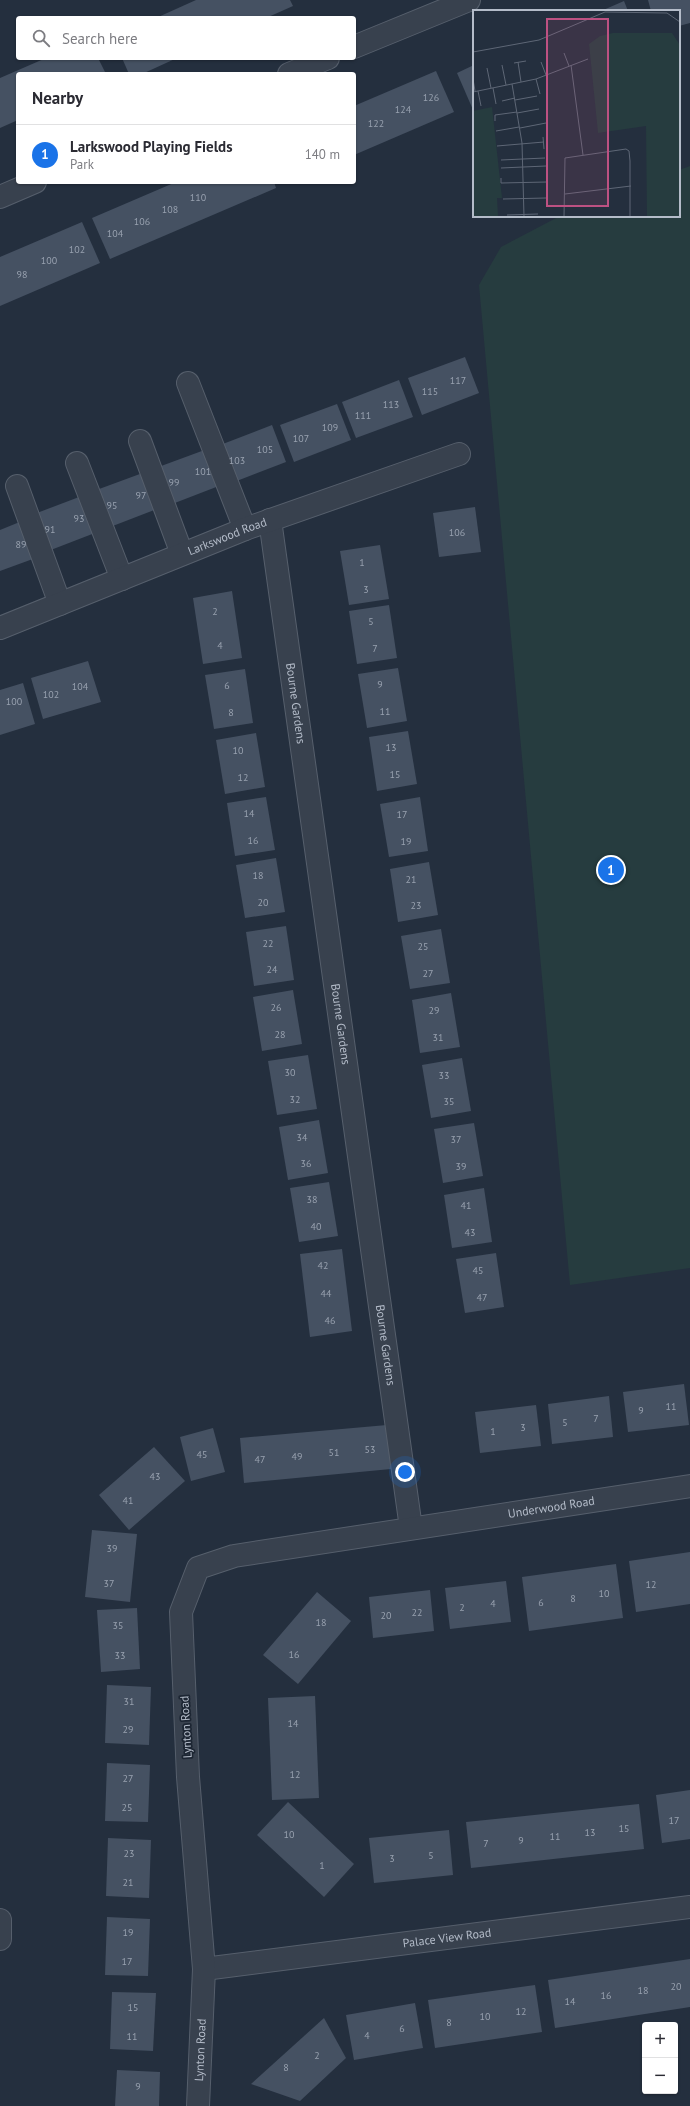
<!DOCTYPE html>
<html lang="en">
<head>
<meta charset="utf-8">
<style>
  body { margin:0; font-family:"PT Sans",sans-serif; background:#f7f7f7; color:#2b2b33 }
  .controls { position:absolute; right:12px; bottom:12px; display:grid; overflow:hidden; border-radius:4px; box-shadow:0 1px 3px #0004 }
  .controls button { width:36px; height:36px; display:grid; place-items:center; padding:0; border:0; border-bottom:1px solid #e1e1e2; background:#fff; color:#2b2b33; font:20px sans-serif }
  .you { position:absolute; left:405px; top:1472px; width:14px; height:14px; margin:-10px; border:3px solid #fff; border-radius:50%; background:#1a73e8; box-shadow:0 0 0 6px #1a73e833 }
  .badge { display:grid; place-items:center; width:26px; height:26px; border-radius:50%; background:#1a73e8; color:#fff; font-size:13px; font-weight:700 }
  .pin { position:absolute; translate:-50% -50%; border:2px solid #fff; box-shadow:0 1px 4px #0006 }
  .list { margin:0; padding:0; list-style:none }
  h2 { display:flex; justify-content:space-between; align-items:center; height:52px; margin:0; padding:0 16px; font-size:17px }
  h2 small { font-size:13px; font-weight:400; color:#7c7c81 }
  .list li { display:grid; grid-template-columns:26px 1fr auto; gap:12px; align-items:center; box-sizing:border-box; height:60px; padding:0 16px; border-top:1px solid #e1e1e2 }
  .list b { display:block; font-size:15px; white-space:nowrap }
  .list p { margin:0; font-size:13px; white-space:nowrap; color:#7c7c81 }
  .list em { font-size:13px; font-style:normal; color:#7c7c81 }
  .icon { flex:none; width:22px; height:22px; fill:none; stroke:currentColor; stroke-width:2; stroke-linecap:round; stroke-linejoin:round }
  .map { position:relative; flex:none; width:690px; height:2106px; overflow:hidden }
  .search { position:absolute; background:#fff; box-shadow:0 1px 3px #0004; left:16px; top:16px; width:340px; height:44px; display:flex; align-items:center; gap:10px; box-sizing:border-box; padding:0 14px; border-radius:4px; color:#7c7c81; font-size:15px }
  .panel { position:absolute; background:#fff; box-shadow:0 1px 3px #0004; left:16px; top:72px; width:340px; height:112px; border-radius:4px }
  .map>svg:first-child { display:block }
  .green { fill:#263c3f }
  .building { fill:#455162 }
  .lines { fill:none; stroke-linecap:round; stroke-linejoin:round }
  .minor-casing { stroke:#565f6c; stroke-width:24 }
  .minor { stroke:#38414e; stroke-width:22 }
  .labels { text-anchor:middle; stroke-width:3.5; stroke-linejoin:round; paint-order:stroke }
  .number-label { font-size:10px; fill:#98a1af }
  .street-label { font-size:12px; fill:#b4bcc9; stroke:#1d2633 }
  .inset-road { fill:none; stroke:#5e6776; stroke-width:1 }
  .view { fill:#bd5182; fill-opacity:0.15; stroke:#bd5182; stroke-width:2 }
  .inset-edge { fill:none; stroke:#b4bcc9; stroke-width:2 }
</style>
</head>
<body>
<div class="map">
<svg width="690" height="2106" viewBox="0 0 690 2106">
  <rect width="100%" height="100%" fill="#242f3e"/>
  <polygon class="green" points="690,166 690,1268 570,1285 479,285 501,247 560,216 679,216 679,170"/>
  <g class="building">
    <polygon points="196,0 290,0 293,6 266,18 156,18"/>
    <polygon points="648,0 690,0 690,23 679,26 679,11 651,11"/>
    <polygon points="624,1 628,11 601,11"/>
    <polygon points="46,58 98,58 106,74 18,74 18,120 0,128 0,78"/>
    <polygon points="122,58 177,58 142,74 129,74"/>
    <polygon points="474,65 474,112 457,73"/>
    <polygon points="436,71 454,112 354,155 354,106"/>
    <polygon points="176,182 274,182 276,188 110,259 92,218"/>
    <polygon points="82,222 100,263 0,306 0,257"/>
    <polygon points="465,357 479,393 422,415 408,378"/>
    <polygon points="399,380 413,417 356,438 342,402"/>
    <polygon points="337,404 351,440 294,462 280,425"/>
    <polygon points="272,425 286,462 229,484 215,447"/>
    <polygon points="210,448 224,484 167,506 153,469"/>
    <polygon points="148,471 162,507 105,529 91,492"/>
    <polygon points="87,494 100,531 43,553 29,516"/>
    <polygon points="475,507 481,552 439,557 433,513"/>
    <polygon points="27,519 41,556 0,571 0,530"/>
    <polygon points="380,545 389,599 349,605 340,551"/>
    <polygon points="232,591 242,658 203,664 193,598"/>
    <polygon points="389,605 397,658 357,664 349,611"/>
    <polygon points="88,661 101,702 43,719 31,678"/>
    <polygon points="398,668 407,721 367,728 358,674"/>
    <polygon points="245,669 253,723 214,729 205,675"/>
    <polygon points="23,683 35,724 0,735 0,690"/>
    <polygon points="408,731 417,784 377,791 369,737"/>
    <polygon points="256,733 265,787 225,794 216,740"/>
    <polygon points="266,797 275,850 235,856 227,803"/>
    <polygon points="420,797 428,851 389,857 380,804"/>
    <polygon points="276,858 285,912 245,918 236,865"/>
    <polygon points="429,862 438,915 398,922 390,869"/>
    <polygon points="286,926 294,980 254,986 246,932"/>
    <polygon points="441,929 450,983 410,989 401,936"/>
    <polygon points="293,990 302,1044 262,1051 253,997"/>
    <polygon points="451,993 460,1047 420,1053 412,1000"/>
    <polygon points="308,1055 317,1109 277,1115 268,1061"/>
    <polygon points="462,1058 471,1111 431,1118 422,1065"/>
    <polygon points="319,1120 328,1173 288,1180 279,1127"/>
    <polygon points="474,1123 483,1176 443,1183 434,1129"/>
    <polygon points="329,1182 338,1236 299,1242 290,1188"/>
    <polygon points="484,1188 492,1242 452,1248 444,1195"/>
    <polygon points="342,1249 352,1331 310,1337 300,1254"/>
    <polygon points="496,1253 504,1307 465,1313 456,1259"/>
    <polygon points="684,1384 689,1425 628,1432 623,1392"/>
    <polygon points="609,1396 613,1437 552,1444 548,1404"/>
    <polygon points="536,1405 541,1446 480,1453 475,1412"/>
    <polygon points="387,1425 391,1469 244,1483 240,1438"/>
    <polygon points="213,1428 225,1472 191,1481 180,1437"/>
    <polygon points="154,1447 185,1481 129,1530 99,1495"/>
    <polygon points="92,1530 137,1534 130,1602 85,1597"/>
    <polygon points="690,1552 690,1604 636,1612 629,1561"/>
    <polygon points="616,1564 623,1618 529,1631 522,1577"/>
    <polygon points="506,1581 511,1622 450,1629 445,1588"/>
    <polygon points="430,1590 434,1631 373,1638 369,1597"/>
    <polygon points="317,1592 351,1621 298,1684 263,1655"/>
    <polygon points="137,1608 140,1669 101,1672 97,1610"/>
    <polygon points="107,1685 151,1687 149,1745 105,1743"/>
    <polygon points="315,1696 319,1798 272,1800 268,1698"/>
    <polygon points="107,1763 150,1765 148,1822 105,1821"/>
    <polygon points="690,1790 690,1839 662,1843 656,1795"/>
    <polygon points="288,1802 354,1864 324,1897 257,1835"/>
    <polygon points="639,1804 644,1849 471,1868 466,1822"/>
    <polygon points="449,1830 453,1875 374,1883 369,1838"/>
    <polygon points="108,1838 151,1840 149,1898 106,1896"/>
    <polygon points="107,1917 150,1919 148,1976 105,1975"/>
    <polygon points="690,1959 690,2007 555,2028 548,1980"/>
    <polygon points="535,1985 542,2032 435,2048 428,2000"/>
    <polygon points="112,1992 156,1993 153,2051 110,2049"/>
    <polygon points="415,2003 423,2048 354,2060 346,2015"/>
    <polygon points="324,2018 346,2058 300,2101 251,2084"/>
    <polygon points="117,2070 160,2072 159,2106 115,2106"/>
  </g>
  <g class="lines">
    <defs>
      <g id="minor">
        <polyline points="354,47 469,0"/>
        <polyline points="289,74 328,58"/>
        <polyline points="0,197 35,182"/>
        <polyline points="188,383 245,529"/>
        <polyline points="140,441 182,554"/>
        <polyline points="77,463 122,579"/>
        <polyline points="17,486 60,604"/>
        <path id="s1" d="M270 520 411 1528"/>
        <path id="s2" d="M0 628 245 529 459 454"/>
        <polyline points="0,1920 0,1939"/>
        <path id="s3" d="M204 1969 690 1907"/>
        <path id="s4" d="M198 2106 204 1969 188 1777 181 1612 198 1568 234 1556 690 1486"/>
      </g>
    </defs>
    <use href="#minor" class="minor-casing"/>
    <use href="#minor" class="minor"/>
  </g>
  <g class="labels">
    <g class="number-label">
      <text x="431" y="101">126</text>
      <text x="403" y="113">124</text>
      <text x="376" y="127">122</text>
      <text x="198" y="201">110</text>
      <text x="170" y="213">108</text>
      <text x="142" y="225">106</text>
      <text x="115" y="237">104</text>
      <text x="77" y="253">102</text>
      <text x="49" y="264">100</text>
      <text x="22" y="278">98</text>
      <text x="458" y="384">117</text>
      <text x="430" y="395">115</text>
      <text x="391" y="408">113</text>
      <text x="363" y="419">111</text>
      <text x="330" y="431">109</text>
      <text x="301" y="442">107</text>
      <text x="265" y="453">105</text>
      <text x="237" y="464">103</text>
      <text x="203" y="475">101</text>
      <text x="174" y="486">99</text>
      <text x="141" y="499">97</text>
      <text x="112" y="509">95</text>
      <text x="79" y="522">93</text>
      <text x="50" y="533">91</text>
      <text x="457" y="536">106</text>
      <text x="21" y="548">89</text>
      <text x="362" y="566">1</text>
      <text x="366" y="593">3</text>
      <text x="215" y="615">2</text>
      <text x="371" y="625">5</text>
      <text x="220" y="649">4</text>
      <text x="375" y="652">7</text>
      <text x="380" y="688">9</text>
      <text x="227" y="689">6</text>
      <text x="80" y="690">104</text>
      <text x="51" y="698">102</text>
      <text x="14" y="705">100</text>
      <text x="385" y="715">11</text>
      <text x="231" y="716">8</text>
      <text x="391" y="751">13</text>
      <text x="238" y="754">10</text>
      <text x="395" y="778">15</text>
      <text x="243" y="781">12</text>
      <text x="249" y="817">14</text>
      <text x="402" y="818">17</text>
      <text x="253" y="844">16</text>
      <text x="406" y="845">19</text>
      <text x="258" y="879">18</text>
      <text x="411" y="883">21</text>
      <text x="263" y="906">20</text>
      <text x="416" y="909">23</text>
      <text x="268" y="947">22</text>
      <text x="423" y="950">25</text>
      <text x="272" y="973">24</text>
      <text x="428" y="977">27</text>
      <text x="276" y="1011">26</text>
      <text x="434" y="1014">29</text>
      <text x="280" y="1038">28</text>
      <text x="438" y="1041">31</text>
      <text x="290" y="1076">30</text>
      <text x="444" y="1079">33</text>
      <text x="295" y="1103">32</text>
      <text x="449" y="1105">35</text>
      <text x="302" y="1141">34</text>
      <text x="456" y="1143">37</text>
      <text x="306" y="1167">36</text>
      <text x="461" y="1170">39</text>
      <text x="312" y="1203">38</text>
      <text x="466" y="1209">41</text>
      <text x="316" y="1230">40</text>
      <text x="470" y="1236">43</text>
      <text x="323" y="1269">42</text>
      <text x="478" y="1274">45</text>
      <text x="326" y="1297">44</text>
      <text x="482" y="1301">47</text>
      <text x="330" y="1324">46</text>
      <text x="671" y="1410">11</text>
      <text x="641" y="1414">9</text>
      <text x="596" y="1422">7</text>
      <text x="565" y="1426">5</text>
      <text x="523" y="1431">3</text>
      <text x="493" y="1435">1</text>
      <text x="370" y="1453">53</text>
      <text x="334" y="1456">51</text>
      <text x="202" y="1458">45</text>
      <text x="297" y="1460">49</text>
      <text x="260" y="1463">47</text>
      <text x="155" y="1480">43</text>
      <text x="128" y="1504">41</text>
      <text x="112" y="1552">39</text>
      <text x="109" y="1587">37</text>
      <text x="651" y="1588">12</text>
      <text x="604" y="1597">10</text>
      <text x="573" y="1602">8</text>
      <text x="541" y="1606">6</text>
      <text x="493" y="1607">4</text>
      <text x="462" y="1611">2</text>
      <text x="417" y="1616">22</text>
      <text x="386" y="1619">20</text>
      <text x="321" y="1626">18</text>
      <text x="118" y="1629">35</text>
      <text x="294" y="1658">16</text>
      <text x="120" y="1659">33</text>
      <text x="129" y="1705">31</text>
      <text x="293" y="1727">14</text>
      <text x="128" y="1733">29</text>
      <text x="295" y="1778">12</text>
      <text x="128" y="1782">27</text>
      <text x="127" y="1811">25</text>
      <text x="674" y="1824">17</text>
      <text x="624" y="1832">15</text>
      <text x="590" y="1836">13</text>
      <text x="289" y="1838">10</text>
      <text x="555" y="1840">11</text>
      <text x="521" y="1844">9</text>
      <text x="486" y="1847">7</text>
      <text x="129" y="1857">23</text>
      <text x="431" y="1859">5</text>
      <text x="392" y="1862">3</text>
      <text x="322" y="1869">1</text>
      <text x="128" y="1886">21</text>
      <text x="128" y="1936">19</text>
      <text x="127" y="1965">17</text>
      <text x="676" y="1990">20</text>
      <text x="643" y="1994">18</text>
      <text x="606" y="1999">16</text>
      <text x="570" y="2005">14</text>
      <text x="133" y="2011">15</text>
      <text x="521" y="2015">12</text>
      <text x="485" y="2020">10</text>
      <text x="449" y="2026">8</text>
      <text x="402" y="2032">6</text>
      <text x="367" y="2039">4</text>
      <text x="132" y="2040">11</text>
      <text x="317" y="2059">2</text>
      <text x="286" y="2071">8</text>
      <text x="138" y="2090">9</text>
    </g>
    <g class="street-label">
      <text dy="4" stroke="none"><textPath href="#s2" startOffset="245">Larkswood Road</textPath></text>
      <text dy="4" stroke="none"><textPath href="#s1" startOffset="185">Bourne Gardens</textPath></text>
      <text dy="4" stroke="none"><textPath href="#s1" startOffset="509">Bourne Gardens</textPath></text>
      <text dy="4" stroke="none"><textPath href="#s1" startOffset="833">Bourne Gardens</textPath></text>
      <text dy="4" stroke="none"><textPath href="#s4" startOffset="901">Underwood Road</textPath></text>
      <text transform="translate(186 1727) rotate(-93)" y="4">Lynton Road</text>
      <text dy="4" stroke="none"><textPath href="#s3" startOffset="245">Palace View Road</textPath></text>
      <text dy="4" stroke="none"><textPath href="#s4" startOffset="56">Lynton Road</textPath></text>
    </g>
  </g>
  <g transform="translate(473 10)">
    <rect width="207" height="207" fill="#242f3e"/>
    <path d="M140 23H199L207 35V207H174L173 116 125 123 116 34 127 26ZM19 97 29 188H24L25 206 0 207V101Z" fill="#263c3f"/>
    <path class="inset-road" d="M0 42 66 30 132 2 194 3 207 12M91 43 96 56M45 52 48 72M68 52 73 65M41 53 53 51M29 55 33 75M98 55 110 145M14 58 18 78M0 69 2 81M63 69 67 84M39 74 49 133 51 207M20 78 23 94M5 81 8 96M0 82 63 69 115 49M42 90 64 86M29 91 42 88M44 103 66 99M22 111V105L44 102M47 118 73 113M23 121 46 117M70 127 71 139M24 136 71 132M28 150 72 148M28 158 73 156M28 168V173L74 172V181M92 184 158 176M30 189 73 188M34 205 65 204M91 207 92 148 153 139 156 141 157 151V207"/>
    <path class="view" d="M74 9H135V196H74Z"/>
    <rect width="207" height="207" class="inset-edge"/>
  </g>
</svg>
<div class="controls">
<button>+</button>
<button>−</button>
</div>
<div class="you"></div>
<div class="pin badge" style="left:611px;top:870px">1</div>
<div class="search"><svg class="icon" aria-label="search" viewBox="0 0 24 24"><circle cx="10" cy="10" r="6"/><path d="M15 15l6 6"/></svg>Search here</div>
<section class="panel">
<h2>Nearby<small></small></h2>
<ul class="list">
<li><span class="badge">1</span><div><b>Larkswood Playing Fields</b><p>Park</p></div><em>140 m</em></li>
</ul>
</section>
</div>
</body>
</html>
